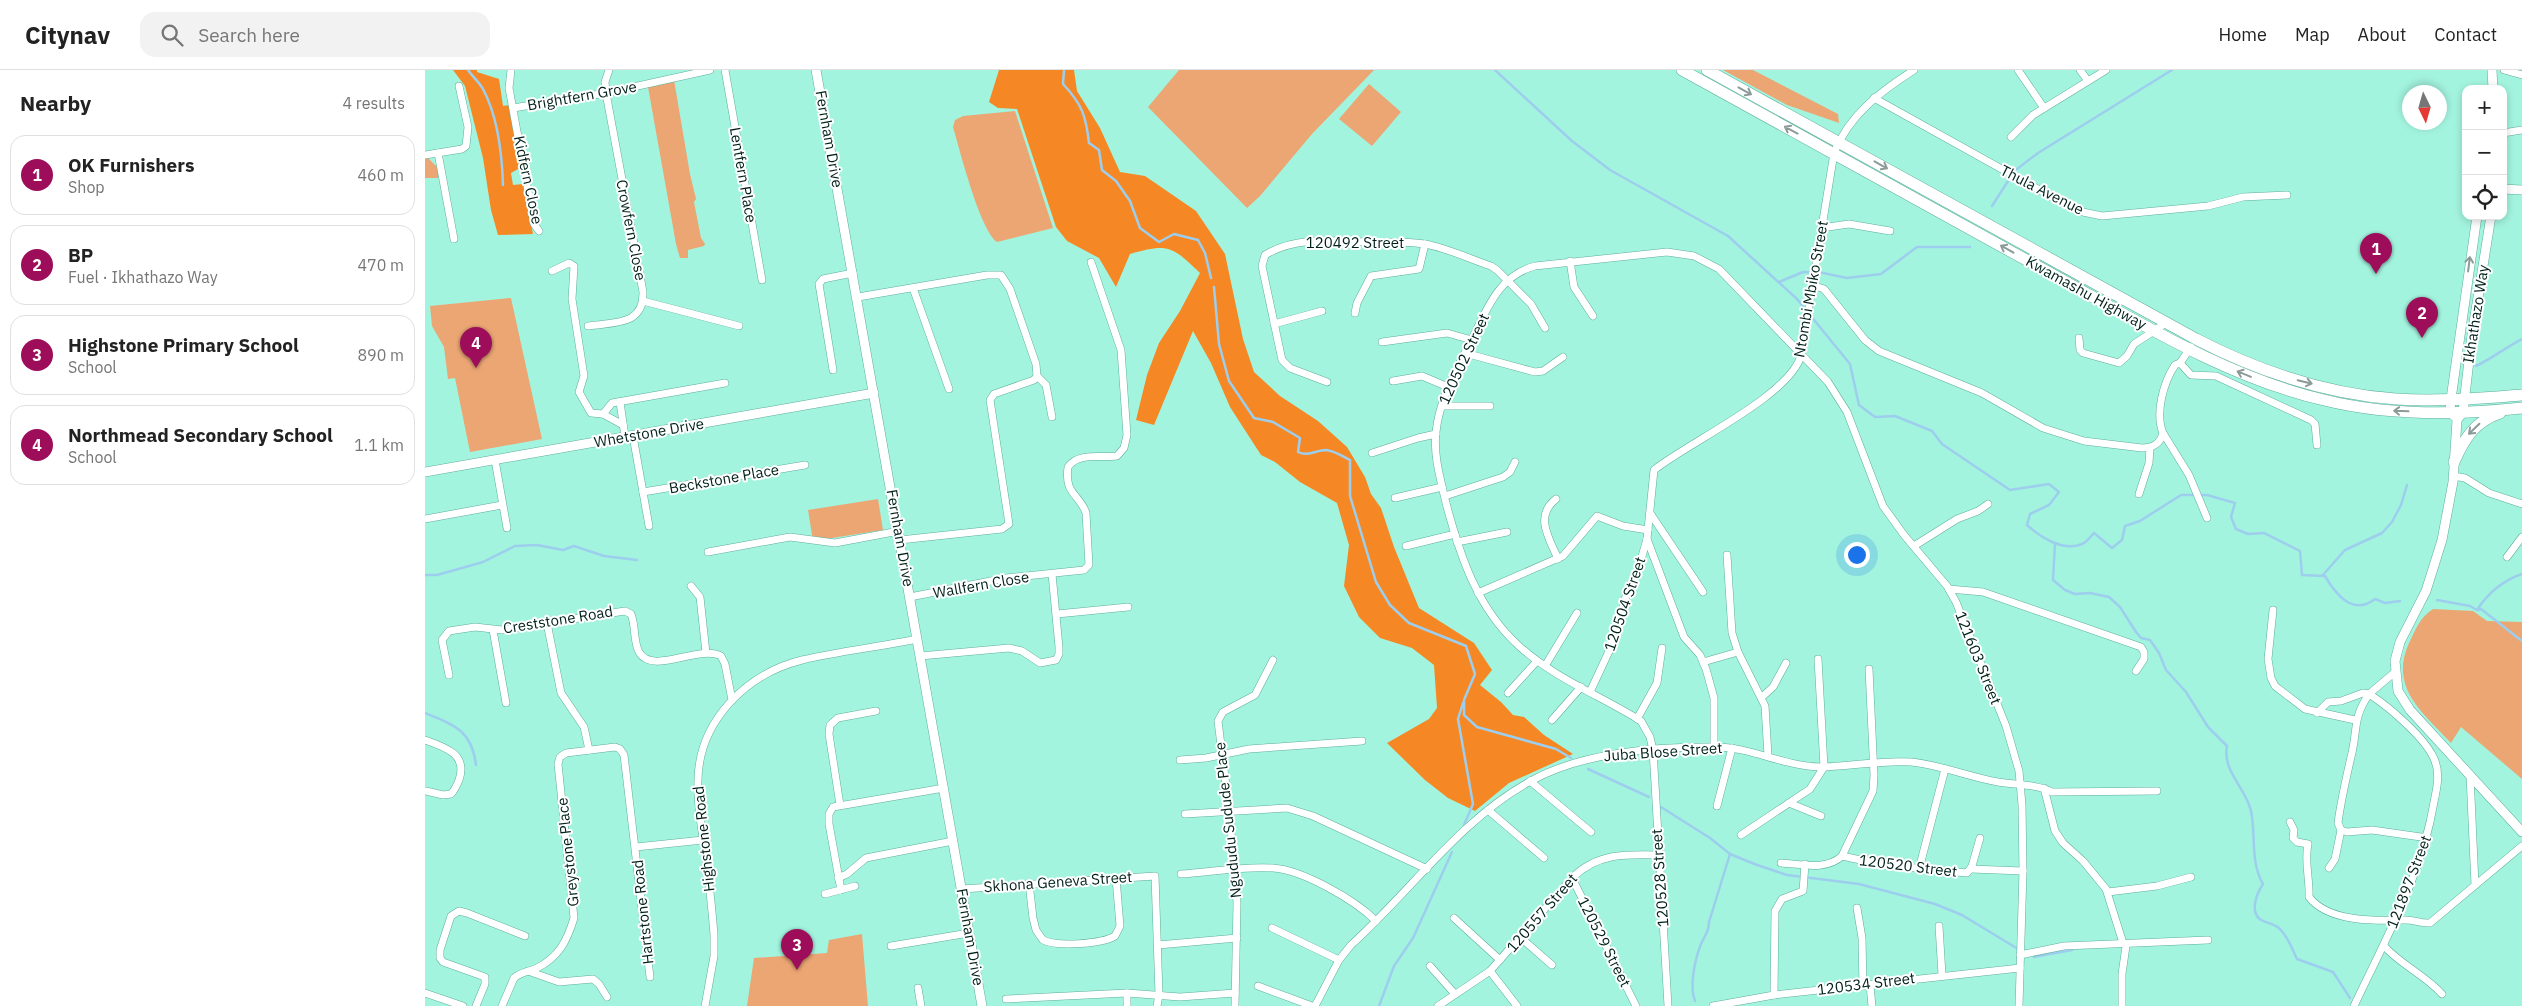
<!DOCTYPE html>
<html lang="en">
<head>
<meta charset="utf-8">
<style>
  body { margin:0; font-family:"IBM Plex Sans",sans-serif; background:#f2f2f2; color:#222 }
  .controls { position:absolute; right:15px; top:15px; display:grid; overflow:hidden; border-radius:10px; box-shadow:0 2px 8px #0003 }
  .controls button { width:45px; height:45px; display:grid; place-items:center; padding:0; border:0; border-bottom:1px solid #e0e0e0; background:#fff; color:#222; font:25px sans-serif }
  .compass { position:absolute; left:1977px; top:15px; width:45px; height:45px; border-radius:50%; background:#fff; box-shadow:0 2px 8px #0003; rotate:175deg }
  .you { position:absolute; left:1431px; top:484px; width:18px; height:18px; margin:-12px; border:4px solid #fff; border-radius:50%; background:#1a73e8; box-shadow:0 0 0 8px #1a73e833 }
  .badge { display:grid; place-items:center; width:32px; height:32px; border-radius:50%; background:#9d0d5a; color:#fff; font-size:16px; font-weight:700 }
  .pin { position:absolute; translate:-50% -41px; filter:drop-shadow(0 1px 2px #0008) }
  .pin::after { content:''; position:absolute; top:26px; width:18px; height:15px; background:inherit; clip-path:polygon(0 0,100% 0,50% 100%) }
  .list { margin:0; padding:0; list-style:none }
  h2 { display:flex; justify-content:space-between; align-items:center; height:65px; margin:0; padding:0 20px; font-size:21px }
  h2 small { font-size:16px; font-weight:400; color:#767676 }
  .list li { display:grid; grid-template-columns:32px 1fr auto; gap:15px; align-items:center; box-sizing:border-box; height:80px; margin:0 10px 10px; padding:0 10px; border:1px solid #e0e0e0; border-radius:15px }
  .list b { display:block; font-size:19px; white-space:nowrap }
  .list p { margin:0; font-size:16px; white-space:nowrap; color:#767676 }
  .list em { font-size:16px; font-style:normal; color:#767676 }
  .icon { flex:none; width:28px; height:28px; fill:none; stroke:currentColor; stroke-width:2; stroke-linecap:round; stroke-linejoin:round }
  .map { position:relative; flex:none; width:2097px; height:936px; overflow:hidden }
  header { display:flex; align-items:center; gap:30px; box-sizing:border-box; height:70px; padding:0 25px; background:#fff; border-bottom:1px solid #e0e0e0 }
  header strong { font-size:24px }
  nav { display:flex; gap:28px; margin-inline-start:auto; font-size:18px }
  .search { width:350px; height:45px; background:#f2f2f2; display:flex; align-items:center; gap:12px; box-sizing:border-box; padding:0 18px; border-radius:15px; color:#767676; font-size:19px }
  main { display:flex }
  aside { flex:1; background:#fff }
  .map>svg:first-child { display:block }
  .green { fill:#eca674 }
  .forest { fill:#f58824 }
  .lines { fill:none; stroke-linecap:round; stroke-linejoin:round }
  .stream { stroke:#9dceed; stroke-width:2.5 }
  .minor-casing { stroke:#5eae9b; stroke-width:8 }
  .tertiary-casing { stroke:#5eae9b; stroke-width:10 }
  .primary-casing { stroke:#5eae9b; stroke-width:12 }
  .minor { stroke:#fff; stroke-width:7 }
  .tertiary { stroke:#fff; stroke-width:9 }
  .primary { stroke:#fff; stroke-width:11 }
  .oneway { stroke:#8c9b98 }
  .labels { text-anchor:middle; stroke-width:4; stroke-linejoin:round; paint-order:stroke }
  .street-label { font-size:15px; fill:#00211a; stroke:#fff }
</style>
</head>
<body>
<header>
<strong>Citynav</strong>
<div class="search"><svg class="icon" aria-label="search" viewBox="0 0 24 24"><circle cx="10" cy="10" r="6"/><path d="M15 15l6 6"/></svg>Search here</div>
<nav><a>Home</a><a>Map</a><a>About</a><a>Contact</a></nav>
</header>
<main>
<aside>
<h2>Nearby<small>4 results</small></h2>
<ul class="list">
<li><span class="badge">1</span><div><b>OK Furnishers</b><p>Shop</p></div><em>460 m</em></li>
<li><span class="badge">2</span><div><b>BP</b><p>Fuel · Ikhathazo Way</p></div><em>470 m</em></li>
<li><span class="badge">3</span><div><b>Highstone Primary School</b><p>School</p></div><em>890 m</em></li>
<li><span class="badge">4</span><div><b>Northmead Secondary School</b><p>School</p></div><em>1.1 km</em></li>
</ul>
</aside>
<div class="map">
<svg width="2097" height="936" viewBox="0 0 2097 936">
  <rect width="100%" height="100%" fill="#a3f4df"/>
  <g class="green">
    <polygon points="754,0 949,0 887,64 835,126 822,138 723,37"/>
    <polygon points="1298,0 1328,0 1413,44 1414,53 1362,35"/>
    <polygon points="249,10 265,104 271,129 269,132 276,168 280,174 279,176 263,180 263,188 255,188 251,174 223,17"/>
    <polygon points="944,14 976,42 947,76 914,49"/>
    <path d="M590 41 628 158 572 172C555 160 535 81 528 57L530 50 538 46Z"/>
    <polygon points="3,88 13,98 13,108 0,108 0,89"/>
    <polygon points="86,228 117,369 45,382 30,308 23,309 19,277 7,256 5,236"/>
    <polygon points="453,429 458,460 388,471 383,440"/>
    <path d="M2008 539 2048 541 2062 551 2097 552V709L2036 657 2026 673C1996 641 1962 616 1986 569 1992 556 1996 547 2008 539Z"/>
    <polygon points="437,864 443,936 322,936 329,888 402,883 404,870"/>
  </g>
  <g class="forest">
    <polygon points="28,0 52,0 52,2 74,9 78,36 84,35 95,98 86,103 88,115 98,114 108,164 73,165 66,140 58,88 40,16"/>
    <path d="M574 0H649L652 21 675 58 695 102 720 106 771 141 800 184 818 269 829 302 855 326 893 351 922 377 940 407 946 424 956 438 969 477 994 538 1049 573 1067 600 1055 615 1076 632 1088 645 1099 647 1119 665 1148 684 1084 713 1050 741 1023 728 1000 710 962 673 1004 649 1012 638 1009 595 987 578 955 568 934 547 919 516 924 475 912 433 875 412 850 392 836 385 805 337 786 293 768 261 729 355 711 350 722 305 734 273 755 241 775 203C747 176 743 173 705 184L691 217 674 188 642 171 631 157 592 39 573 38 564 32Z"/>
  </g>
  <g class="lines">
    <g class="stream">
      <path d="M43 0C47 6 54 12 58 19 73 47 77 83 78 115"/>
      <path d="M639 0 638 14C657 34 661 46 664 73L674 80 677 100 691 111 705 131 715 158 734 172 749 164 773 170 780 183 786 208"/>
      <polyline points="1070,0 1147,71 1185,100 1303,166 1372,229 1381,240"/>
      <polyline points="1592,99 1613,83 1747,0"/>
      <polyline points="1567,136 1583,111"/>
      <polyline points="1354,212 1378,202 1398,203 1422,208 1456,204 1492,177 1545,177"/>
      <path d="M789 217 794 274 804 311 829 348 848 352 875 368 873 382C883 387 891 380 901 380 910 381 917 386 925 390V426L951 512 965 535 984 553 1041 576 1050 604 1039 630V645L1052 657 1131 679 1146 688"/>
      <path d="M1385 245 1425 294 1434 335 1450 347 1470 346 1507 361 1517 374 1585 420 1624 414 1634 422 1624 435 1605 444 1602 455C1615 467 1638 482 1657 474 1661 473 1665 467 1669 463L1687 478 1697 470 1700 456 1715 451 1756 425H1782L1810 433 1806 447 1811 459 1823 464 1839 463 1875 481 1877 505 1900 506C1911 525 1928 546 1950 529L1960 533 1975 531"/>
      <path d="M2051 296C2068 288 2081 277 2097 269"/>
      <path d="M1630 473 1628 510 1640 520 1650 524 1665 523 1684 527 1695 537 1711 562 1716 568 1725 570 1734 583 1741 600 1761 622 1783 657 1802 676C1797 701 1821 718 1826 741 1831 765 1825 792 1838 814 1832 823 1824 842 1836 850 1842 853 1849 854 1854 858 1863 866 1867 879 1872 889L1908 902 1925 928"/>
      <polyline points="0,505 12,505 58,492 90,476 112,475 138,480 149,476 179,486 212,490"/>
      <polyline points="1897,506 1920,480 1957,463 1967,452 1976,435 1982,415"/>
      <path d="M2012 530 2045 536 2052 540C2063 523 2077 511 2097 504"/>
      <polyline points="2053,540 2056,539 2097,571"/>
      <polyline points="1038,633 1033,649 1048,734 1039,755"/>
      <path d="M0 643C30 655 47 661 51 695"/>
      <polyline points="1163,699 1224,727"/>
      <polyline points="1236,737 1285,768 1305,784 1332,795 1362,805 1434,814 1510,834 1537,845 1593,879"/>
      <polyline points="1609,887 1647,880"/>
      <path d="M1270 931C1264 916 1270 889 1276 874 1280 865 1284 862 1284 852L1305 784"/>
      <polyline points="954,936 969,896 988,868 1027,782"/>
    </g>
    <defs>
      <g id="minor">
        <polyline points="86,0 84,18 109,154 114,161"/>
        <polyline points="300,0 337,210"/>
        <polyline points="1593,0 1619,38"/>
        <polyline points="1655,0 1663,11"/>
        <polyline points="2079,0 2097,5"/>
        <polyline points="1449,28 1636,132 1653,141 1677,146 1783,136 1818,127 1862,125"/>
        <polyline points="88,38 181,23 285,0"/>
        <polyline points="2078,63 2097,60"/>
        <polyline points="1586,67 1608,45 1681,0"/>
        <polyline points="13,83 29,169"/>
        <polyline points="0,85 37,79 41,76 43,57 34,16"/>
        <polyline points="1396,158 1424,154 1465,161"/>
        <polyline points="1145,191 1149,217 1168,246"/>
        <polyline points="127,201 144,193 149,196 147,229 159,306 154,322 166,343 178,344 198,355"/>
        <path d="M1387 215 1399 219 1440 270 1454 281 1557 323 1618 358 1659 371 1717 378C1728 378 1735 374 1738 363 1730 344 1738 313 1750 295L1755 293 1766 277"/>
        <polyline points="488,218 524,319"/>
        <polyline points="433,227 562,205 576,205 585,219 611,294 612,306 609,310 569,324 565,330 584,454 577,459 475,470"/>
        <polyline points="218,231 314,256"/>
        <polyline points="930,243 932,233 946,206 994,199 1000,174"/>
        <polyline points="849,254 897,241"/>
        <path d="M163 256C189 252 219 256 218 222L181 23 180 12 184 0"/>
        <polyline points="1654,268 1655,280 1658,283 1694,293 1702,286 1709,274 1741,253"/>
        <polyline points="957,272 1022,263 1047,270"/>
        <polyline points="1040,283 1110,302 1118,301 1138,287"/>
        <polyline points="1755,293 1766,305 1791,306 1886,350 1890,354 1892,375"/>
        <polyline points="408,300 394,214 398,209 428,203"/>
        <polyline points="612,306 621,315 627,347"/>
        <polyline points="968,311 997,306 1023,317"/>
        <path d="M902 312 865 298 857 290 837 196 840 185C871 166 910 171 946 172 963 172 982 171 1000 174 1022 178 1045 189 1066 196L1072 200 1106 234 1120 258"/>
        <polyline points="195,332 200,367"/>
        <polyline points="1017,336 1065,336"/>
        <polyline points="178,344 187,333 300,313"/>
        <polyline points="1738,363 1764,405 1782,448"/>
        <polyline points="208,366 224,456"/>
        <polyline points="947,383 993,368 1011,364"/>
        <polyline points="70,390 82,458"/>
        <polyline points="2028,406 2040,408 2064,423 2097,434"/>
        <polyline points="218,422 380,395"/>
        <polyline points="1714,424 1724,393 1725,378"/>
        <polyline points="1020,426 1078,407 1085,402 1090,392"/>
        <polyline points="970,428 1017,417"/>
        <path d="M1131 429C1109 446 1124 468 1133 489"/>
        <polyline points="1225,443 1278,522"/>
        <polyline points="0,449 77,435"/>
        <polyline points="1222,469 1259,567 1275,585 1281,599 1289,628 1289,677"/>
        <polyline points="1032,472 1082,462"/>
        <polyline points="981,476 1030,464"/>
        <polyline points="1489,476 1532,449 1553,441 1563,434"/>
        <polyline points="283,482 365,467 410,473 474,461"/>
        <polyline points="1302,485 1307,563 1313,582 1340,636 1343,686"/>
        <polyline points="2082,487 2097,467"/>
        <polyline points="266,516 275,527 281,583"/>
        <polyline points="1524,519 1558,522 1716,577 1719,582 1719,589 1711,601"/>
        <polyline points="1053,523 1138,486 1172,446 1198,456 1223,460"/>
        <path d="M485 527 581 508 659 500 664 495 661 443C655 424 639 425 643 397 653 382 676 388 692 386L699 378 702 365 696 280 666 192"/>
        <polyline points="1848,540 1843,589 1846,608 1850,616 1880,639 1930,650"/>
        <polyline points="632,544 703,537"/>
        <polyline points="122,553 136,623 159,657 164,680"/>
        <polyline points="68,560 81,633"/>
        <polyline points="495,586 584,578 597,581 615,593 631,590 634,584 634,577 627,504"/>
        <polyline points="1278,592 1313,582"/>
        <polyline points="1120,596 1152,543"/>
        <path d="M24 605 17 570 24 561 50 557 77 560 200 541 206 544C211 556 208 571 214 582 227 606 274 574 296 586L300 594 307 630"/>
        <path d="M1165 622 1186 577 1202 523 1213 500 1222 469 1229 400C1264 372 1363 327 1376 286L1409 83C1424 45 1456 21 1489 0"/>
        <polyline points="1083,623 1112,591"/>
        <path d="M1944 624C1927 649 1933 660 1926 687 1921 709 1916 730 1913 753L1916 760 1922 762 1947 760 2003 768"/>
        <polyline points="1337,627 1348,617 1361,593"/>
        <polyline points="1892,643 1903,632 1916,631 1938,623 1944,624"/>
        <polyline points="1212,649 1232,613 1237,578"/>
        <polyline points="1127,650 1156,617"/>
        <path d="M0 670C20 677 43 684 34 710 32 715 30 720 26 724L18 725 1 721"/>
        <polyline points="755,690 781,688 824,679 937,671"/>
        <polyline points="2045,705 2050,815"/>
        <polyline points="1105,711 1166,762"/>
        <polyline points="1619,718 1630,761 1638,773 1658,791 1681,819 1698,873 1701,876 1697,904 1697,936"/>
        <polyline points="1364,733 1396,746"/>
        <polyline points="415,735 404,664 405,655 413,648 451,641"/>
        <polyline points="1292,736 1307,678"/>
        <polyline points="1063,740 1119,788"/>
        <polyline points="760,744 862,738 888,746 1002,799"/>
        <path d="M1865 752 1869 760 1868 768 1872 772 1883 774C1879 792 1885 809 1884 827 1903 852 1950 851 1979 850 1988 849 1995 854 2005 853L2097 776"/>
        <polyline points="1316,765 1385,719 1399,697 1393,589"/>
        <polyline points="211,777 278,770"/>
        <polyline points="1417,786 1459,795 1542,803 1547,796 1555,768"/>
        <path d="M1356 793C1376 794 1401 801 1417 786L1448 721 1449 705 1444 599"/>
        <polyline points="1904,798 1910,789 1916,760"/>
        <polyline points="1494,799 1520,699"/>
        <polyline points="1546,799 1598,801"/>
        <path d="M756 804C786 802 818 796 848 798 878 800 930 830 951 851"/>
        <polyline points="413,808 422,804 441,788 528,771"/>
        <polyline points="1147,808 1211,936"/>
        <path d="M604 813 608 848 611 860 618 870C632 877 677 874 690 866L695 856 691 808"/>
        <polyline points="537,819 730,806 734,925 732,936"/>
        <polyline points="416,820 404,754 404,744 408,737 519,718"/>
        <polyline points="1683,822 1732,816 1766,807"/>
        <polyline points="400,824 430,816"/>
        <polyline points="1432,838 1437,868 1438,916"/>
        <polyline points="1029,848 1075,890"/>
        <polyline points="1514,856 1517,905"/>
        <polyline points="847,858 914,890"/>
        <polyline points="1096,868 1127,895"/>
        <polyline points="733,875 812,868"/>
        <polyline points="466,876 544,863"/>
        <path d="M1959 876C1976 895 2000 905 2017 924"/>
        <polyline points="1595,885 1639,876 1783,870"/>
        <polyline points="1005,896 1029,923"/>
        <polyline points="103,901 134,912 168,909 174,914 182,927"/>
        <polyline points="1065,901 1092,936"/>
        <polyline points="1445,915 1447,936"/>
        <polyline points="833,916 887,936"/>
        <polyline points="493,918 496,936"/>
        <polyline points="0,923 38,936"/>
        <polyline points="702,923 702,936"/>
        <polyline points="1349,925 1350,841 1357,829 1378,821 1380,794"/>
        <polyline points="581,929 702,923 755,927 810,923"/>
        <polyline points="51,936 60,914 60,907 18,892 15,888 15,880 26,846 34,841 42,843 100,866"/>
        <path d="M77 936 89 908C96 902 104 902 112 898 134 887 142 871 149 848L133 694 135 687 141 683 190 677 195 679 199 685 225 907"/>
        <path d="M280 936 289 886V865C287 839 284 812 281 786 277 761 272 736 273 710 274 651 321 604 377 590 415 581 454 577 492 569"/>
        <polyline points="810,936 812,833 804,740 793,651 798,642 830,625 848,590"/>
        <path d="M890 936 914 890 926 875C984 823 1035 750 1104 712 1154 683 1232 676 1290 677 1328 677 1362 698 1400 697 1429 696 1457 690 1486 692 1516 695 1544 707 1573 712 1591 715 1611 714 1627 722L1732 721"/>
        <path d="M1013 936 1065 901 1147 808C1172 783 1201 784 1234 785"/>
        <path d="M1243 936 1228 680 1225 667 1216 651C1176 626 1129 608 1094 576 1052 538 1035 486 1021 433 1016 411 1008 385 1011 362 1014 332 1029 304 1043 277 1060 245 1071 206 1110 196L1242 182 1269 186 1294 199 1403 312 1422 342 1458 436 1479 465 1522 516 1531 532 1581 656 1594 701 1597 735 1598 801 1594 936"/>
        <polyline points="1288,936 1349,925 1595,898"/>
        <path d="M1929 936C1960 870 1997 805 2009 732 2012 718 2015 704 2010 691 2002 669 1963 636 1944 624L1970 602"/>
      </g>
      <g id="tertiary">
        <polyline points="391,0 557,936"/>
        <polyline points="2067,0 2068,19"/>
        <polyline points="2078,119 2097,120"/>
        <polyline points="2066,146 2047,265 2038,342 2032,350 2028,412 2017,470 2001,521 1975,572 1970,591 1973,621 1985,640 2097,762"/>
        <polyline points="2029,346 2025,342 2026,329 2052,146"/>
        <polyline points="0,402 449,323"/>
      </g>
      <g id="primary">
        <path d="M1257 0C1376 66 1495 131 1614 197 1706 247 1796 306 1899 330 1963 346 2032 345 2097 338"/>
        <path d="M1282 0 1771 269C1833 301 1902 324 1971 329 2013 332 2055 328 2097 325"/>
        <path d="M2029 392C2039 369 2050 351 2075 343"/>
      </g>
    </defs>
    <use href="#minor" class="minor-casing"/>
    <use href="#tertiary" class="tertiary-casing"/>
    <use href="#primary" class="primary-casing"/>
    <use href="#minor" class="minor"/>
    <use href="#tertiary" class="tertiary"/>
    <use href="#primary" class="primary"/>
  </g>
  <defs><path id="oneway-shaft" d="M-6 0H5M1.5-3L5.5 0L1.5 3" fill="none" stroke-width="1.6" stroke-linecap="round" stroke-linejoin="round" transform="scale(1.25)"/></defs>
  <g class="oneway">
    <use href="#oneway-shaft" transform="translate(1320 21) rotate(29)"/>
    <use href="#oneway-shaft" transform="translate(1366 60) rotate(-152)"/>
    <use href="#oneway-shaft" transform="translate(1456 95) rotate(29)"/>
    <use href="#oneway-shaft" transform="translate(1582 179) rotate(-151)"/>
    <use href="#oneway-shaft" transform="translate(2044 194) rotate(-83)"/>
    <use href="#oneway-shaft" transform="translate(1819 304) rotate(-158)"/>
    <use href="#oneway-shaft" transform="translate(1880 312) rotate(14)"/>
    <use href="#oneway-shaft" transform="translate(1976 341) rotate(-178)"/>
    <use href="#oneway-shaft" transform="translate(2049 359) rotate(136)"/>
  </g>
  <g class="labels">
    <g class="street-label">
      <text transform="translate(157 26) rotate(-10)" y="5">Brightfern Grove</text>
      <text transform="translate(404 69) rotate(80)" y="5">Fernham Drive</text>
      <text transform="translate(318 105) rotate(80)" y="5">Lentfern Place</text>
      <text transform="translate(103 110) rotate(78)" y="5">Kidfern Close</text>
      <text transform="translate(1617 120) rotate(27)" y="5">Thula Avenue</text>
      <text transform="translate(206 160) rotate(79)" y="5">Crowfern Close</text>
      <text x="930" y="178">120492 Street</text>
      <text transform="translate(1386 219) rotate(-80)" y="5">Ntombi Mbiko Street</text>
      <text transform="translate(1661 223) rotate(29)" y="5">Kwamashu Highway</text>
      <text transform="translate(2051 244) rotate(-81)" y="5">Ikhathazo Way</text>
      <text transform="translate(1039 289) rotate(-65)" y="5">120502 Street</text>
      <text transform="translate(224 363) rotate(-10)" y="5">Whetstone Drive</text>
      <text transform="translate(299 409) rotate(-10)" y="5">Beckstone Place</text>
      <text transform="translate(475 468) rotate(80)" y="5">Fernham Drive</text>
      <text transform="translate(556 515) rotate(-10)" y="5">Wallfern Close</text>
      <text transform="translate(1200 534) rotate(-71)" y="5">120504 Street</text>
      <text transform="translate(133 550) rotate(-9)" y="5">Creststone Road</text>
      <text transform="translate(1553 588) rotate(68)" y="5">121603 Street</text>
      <text transform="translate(1238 682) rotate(-4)" y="5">Juba Blose Street</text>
      <text transform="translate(803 750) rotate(-96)" y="5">Ngududu Sudude Place</text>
      <text transform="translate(279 769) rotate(-96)" y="5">Highstone Road</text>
      <text transform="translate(143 782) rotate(-96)" y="5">Greystone Place</text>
      <text transform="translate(1483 796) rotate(7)" y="5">120520 Street</text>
      <text transform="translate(1235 808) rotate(-94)" y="5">120528 Street</text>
      <text transform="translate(633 812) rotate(-4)" y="5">Skhona Geneva Street</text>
      <text transform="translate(1984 812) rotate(-69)" y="5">121897 Street</text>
      <text transform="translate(218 842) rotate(-96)" y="5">Hartstone Road</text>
      <text transform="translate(1117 843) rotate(-49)" y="5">120557 Street</text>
      <text transform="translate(545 867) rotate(80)" y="5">Fernham Drive</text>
      <text transform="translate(1179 872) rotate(63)" y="5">120529 Street</text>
      <text transform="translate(1441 914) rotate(-7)" y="5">120534 Street</text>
    </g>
  </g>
</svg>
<div class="controls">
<button>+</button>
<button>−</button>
<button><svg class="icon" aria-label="locate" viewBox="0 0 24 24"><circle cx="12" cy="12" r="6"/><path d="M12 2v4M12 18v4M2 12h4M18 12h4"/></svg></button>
</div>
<svg class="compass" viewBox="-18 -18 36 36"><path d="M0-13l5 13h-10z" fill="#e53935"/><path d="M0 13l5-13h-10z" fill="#767676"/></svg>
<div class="you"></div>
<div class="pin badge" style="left:1951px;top:204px">1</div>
<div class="pin badge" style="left:1997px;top:268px">2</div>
<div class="pin badge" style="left:372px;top:900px">3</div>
<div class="pin badge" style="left:51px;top:298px">4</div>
</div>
</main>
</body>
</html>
